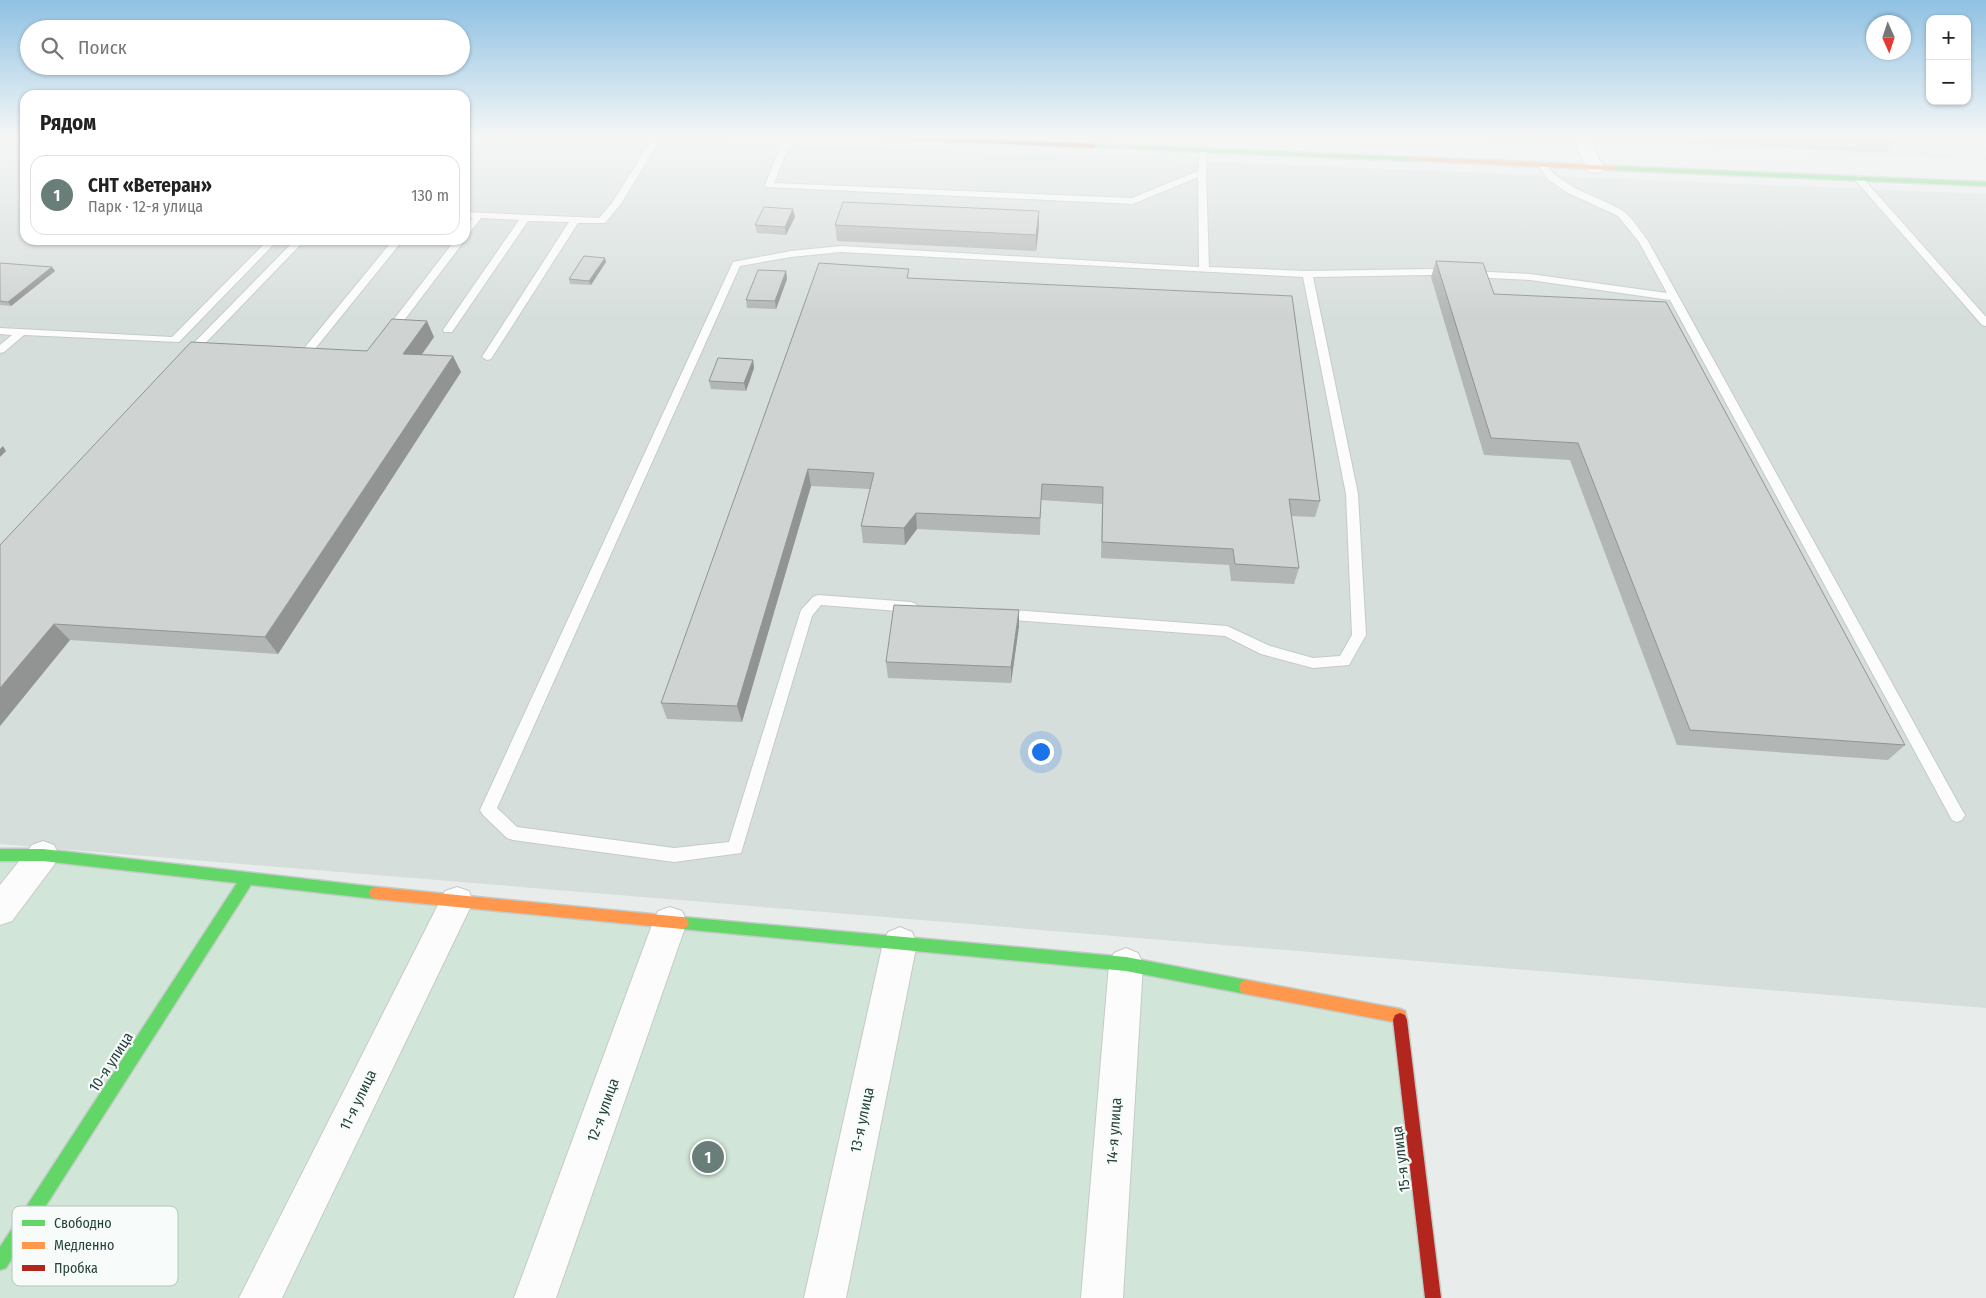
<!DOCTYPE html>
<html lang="ru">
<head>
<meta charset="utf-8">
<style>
  body { margin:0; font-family:"Fira Sans Condensed",sans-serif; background:#f2f2f2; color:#222 }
  .controls { position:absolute; right:15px; top:15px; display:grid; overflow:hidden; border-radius:10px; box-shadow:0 1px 4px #0004 }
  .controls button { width:45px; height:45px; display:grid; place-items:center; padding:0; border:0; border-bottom:1px solid #e0e0e0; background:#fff; color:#222; font:25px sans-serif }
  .compass { position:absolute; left:1866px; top:15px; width:45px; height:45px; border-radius:50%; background:#fff; box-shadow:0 1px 4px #0004; rotate:177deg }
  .you { position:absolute; left:1040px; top:751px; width:18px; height:18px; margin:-12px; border:4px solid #fff; border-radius:50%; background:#1a73e8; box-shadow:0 0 0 8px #1a73e833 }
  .badge { display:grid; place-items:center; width:32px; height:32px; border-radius:50%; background:#697e78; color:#fff; font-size:16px; font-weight:700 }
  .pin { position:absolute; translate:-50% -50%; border:2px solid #fff; box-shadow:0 1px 5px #0006 }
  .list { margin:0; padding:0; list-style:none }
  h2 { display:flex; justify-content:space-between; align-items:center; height:65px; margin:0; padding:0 20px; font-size:21px }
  h2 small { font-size:16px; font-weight:400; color:#767676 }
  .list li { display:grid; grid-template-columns:32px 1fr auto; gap:15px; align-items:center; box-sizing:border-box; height:80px; margin:0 10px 10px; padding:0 10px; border:1px solid #e0e0e0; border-radius:15px }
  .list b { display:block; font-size:19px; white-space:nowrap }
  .list p { margin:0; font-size:16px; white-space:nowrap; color:#767676 }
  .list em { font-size:16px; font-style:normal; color:#767676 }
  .icon { flex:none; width:28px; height:28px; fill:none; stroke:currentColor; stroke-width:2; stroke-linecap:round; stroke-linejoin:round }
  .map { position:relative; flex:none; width:1986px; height:1298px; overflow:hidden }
  .search { position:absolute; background:#fff; box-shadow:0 1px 4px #0004; left:20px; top:20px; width:450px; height:55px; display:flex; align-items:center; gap:12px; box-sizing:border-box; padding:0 18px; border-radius:28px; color:#767676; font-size:19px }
  .panel { position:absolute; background:#fff; box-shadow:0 1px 4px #0004; left:20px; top:90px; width:450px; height:155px; border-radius:15px }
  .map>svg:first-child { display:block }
  .built { fill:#d6dedb }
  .green { fill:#d1e6d8 }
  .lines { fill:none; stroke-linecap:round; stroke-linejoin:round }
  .lane-casing { stroke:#c5cac8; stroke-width:2 }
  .street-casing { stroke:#c5cac8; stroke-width:2 }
  .fast-casing { stroke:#c3cbc8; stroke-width:3 }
  .slow-casing { stroke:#c3cbc8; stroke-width:3 }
  .jam-casing { stroke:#c3cbc8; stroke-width:3 }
  .lane { fill:#fcfcfc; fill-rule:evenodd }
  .street { fill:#fcfcfc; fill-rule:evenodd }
  .fast { fill:#63d668; fill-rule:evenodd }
  .slow { fill:#ff974d; fill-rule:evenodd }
  .jam { fill:#b3261e; fill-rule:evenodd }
  .wall { fill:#b2b6b5 }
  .shaded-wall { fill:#919493 }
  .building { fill:#cfd4d2; stroke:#919493 }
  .labels { text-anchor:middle; stroke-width:4.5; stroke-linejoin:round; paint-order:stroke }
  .near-street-label { font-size:15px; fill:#24423a; stroke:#f7fbf9 }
  .key { fill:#f7fbf9; stroke:#b8c4c0; stroke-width:1 }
  .key-label { font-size:14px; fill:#24423a }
</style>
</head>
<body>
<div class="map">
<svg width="1986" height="1298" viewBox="0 0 1986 1298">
  <rect width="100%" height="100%" fill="#e8edeb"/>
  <g class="built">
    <polygon points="0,136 25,136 25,240 465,240 465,136 599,136 1986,194 1986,1008 0,844"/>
    <polygon points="1320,136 1986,136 1986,160 1622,145"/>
  </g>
  <polygon class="green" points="0,855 1126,964 1400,1016 1433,1298 0,1298"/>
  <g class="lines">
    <defs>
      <g id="lane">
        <polygon points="654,136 662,136 621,204 605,223 578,223 491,359 487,360 482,357 569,222 528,221 452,332 444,332 443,330 519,220 481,218 468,235 465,236 465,227 472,218 465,218 465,212 599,218 612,203"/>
        <path d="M785 136H793L774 183 1132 198 1198 171 1200 151 1204 148 1208 151 1206 172 1209 267 1307 271 1429 269 1530 274 1667 293 1639 242 1618 216 1568 193 1549 180 1537 165 1544 163C1569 192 1593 193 1623 211 1632 217 1641 232 1648 241L1962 810 1965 815 1962 820 1957 822 1952 820 1670 300 1530 280 1429 275 1313 277 1358 494 1366 635 1349 665 1313 668 1261 654 1225 636 1000 619 995 618 993 614 995 610 1000 609 1227 626 1270 646 1313 658 1340 656 1352 635 1346 494 1303 277 841 252 791 257 740 266 497 808 517 827 674 848 729 842 801 610 813 597 818 595 911 602 916 604 918 607 916 610 911 612 821 605 812 616 741 853 674 862 513 840 507 838 483 815 480 810 733 262 791 251 841 246 1199 267 1198 177 1133 204 766 187 765 185Z"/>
        <polygon points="1859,176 1862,177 1986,317 1986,326 1982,325 1856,181 1856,177"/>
        <polygon points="268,240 278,240 179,342 24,335 4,352 0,353 0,345 12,335 0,334 0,328 172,337"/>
        <polygon points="295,240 305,240 191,358 183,358 182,356 183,354"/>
        <polygon points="393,240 403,240 314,350 306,350 305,348 306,346"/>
        <polygon points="455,240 465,240 393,335 385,335 384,333 385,331"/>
      </g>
      <g id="street">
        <polygon points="1571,136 1588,136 1604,168 1601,172 1595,173 1589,172"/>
        <polygon points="43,841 54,845 59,855 54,865 12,921 0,925 0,885 32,845"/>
        <polygon points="457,887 469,891 473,902 282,1298 239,1298 445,891"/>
        <polygon points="670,907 682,911 687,922 556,1298 514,1298 653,922 658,911"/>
        <polygon points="900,927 912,932 917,943 846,1298 804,1298 883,943 888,932"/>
        <polygon points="1126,948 1138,953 1143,964 1123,1298 1081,1298 1109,964 1114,953"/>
      </g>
      <g id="fast">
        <polygon points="1094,144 1410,157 1414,159 1410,161 1092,147 1091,146"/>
        <polygon points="1611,166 1986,182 1986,186 1614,170 1611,170"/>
        <polygon points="0,849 43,849 376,887 381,889 383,893 381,897 376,899 251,885 6,1268 0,1270 0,1247 237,883 43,861 0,861"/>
        <polygon points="682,917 1126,957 1246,980 1251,982 1253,987 1251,992 1246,994 1126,971 682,929 677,927 675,923 677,919"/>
      </g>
      <g id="slow">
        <polygon points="1410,157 1614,166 1618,168 1614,170 1408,160 1408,158"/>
        <polygon points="376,887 682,917 687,919 689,923 687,927 682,929 376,899 371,897 369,893 371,889"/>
        <polygon points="1246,980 1400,1009 1405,1011 1407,1020 1405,1025 1400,1027 1395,1025 1394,1022 1246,994 1241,992 1239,987 1241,982"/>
      </g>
      <g id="jam">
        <polygon points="868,136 923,136 1094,144 1097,146 1094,148 871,138"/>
        <polygon points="1400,1013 1405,1015 1407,1020 1441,1298 1425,1298 1393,1020 1395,1015"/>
      </g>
    </defs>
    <use href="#lane" class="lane-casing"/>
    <use href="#street" class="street-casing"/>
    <use href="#fast" class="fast-casing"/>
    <use href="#slow" class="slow-casing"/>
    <use href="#jam" class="jam-casing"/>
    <use href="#lane" class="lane"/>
    <use href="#street" class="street"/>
    <use href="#fast" class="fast"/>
    <use href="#slow" class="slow"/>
    <use href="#jam" class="jam"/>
  </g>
  <g class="wall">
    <polygon points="1683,136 1889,136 1893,141 1886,153 1688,143"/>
    <polygon points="1039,211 1039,227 1036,251 837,241 835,225"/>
    <polygon points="795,217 786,235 757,233 755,225"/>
    <polygon points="1436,261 1494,294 1905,745 1888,760 1677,745 1570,460 1484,455 1431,277"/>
    <polygon points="606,262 591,285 570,284 569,279"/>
    <polygon points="0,263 52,267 55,271 11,306 0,305"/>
    <polygon points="786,271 787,279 776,309 747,308 746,300"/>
    <polygon points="910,279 1320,501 1315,517 1291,516 1299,568 1294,584 1231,581 1229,565 1101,558 1102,504 1041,500 1040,535 917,529 905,545 863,543 861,526 870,489 811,486 742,722 667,719 661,703"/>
    <polygon points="434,337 422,354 453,356 461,372 278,654 70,640 0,726 0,545 367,351"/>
    <polygon points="753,360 754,368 746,391 711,389 709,381"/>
    <polygon points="1019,626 1011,683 888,678 886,662"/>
  </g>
  <g class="shaded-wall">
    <polygon points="793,209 795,217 786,235 785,227"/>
    <polygon points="1039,211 1039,227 1036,251 1036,235"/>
    <polygon points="605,258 606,262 591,285 589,281"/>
    <polygon points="52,267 55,271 11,306 8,302"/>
    <polygon points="786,271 787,279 776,309 775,301"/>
    <polygon points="427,321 434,337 411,370 403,354"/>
    <polygon points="453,356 461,372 278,654 265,637"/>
    <polygon points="753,360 754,368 746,391 744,383"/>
    <polygon points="3,446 6,451 0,457 0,449"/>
    <polygon points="808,469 811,486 742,722 737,706"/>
    <polygon points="916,513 917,529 905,545 904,528"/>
    <polygon points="1019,610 1019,626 1011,683 1011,667"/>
    <polygon points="54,624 70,640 0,726 0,688"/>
  </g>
  <g class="building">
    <polygon points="1787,136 1889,136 1893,141"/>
    <polygon points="843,202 1039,211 1036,235 835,225"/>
    <polygon points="764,207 793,209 785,227 755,225"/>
    <polygon points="584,256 605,258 589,281 569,279"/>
    <polygon points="1436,261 1483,263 1494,294 1666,302 1905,745 1690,730 1578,443 1491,438"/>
    <polygon points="0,263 52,267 8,302 0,301"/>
    <polygon points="819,263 909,269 907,278 1292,296 1320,501 1289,499 1299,568 1235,564 1233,549 1102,542 1103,487 1042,484 1040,518 916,513 904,528 861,526 874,473 808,469 737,706 661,703"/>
    <polygon points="758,270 786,271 775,301 746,300"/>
    <polygon points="392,319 427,321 403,354 453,356 265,637 54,624 0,688 0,545 191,342 367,351"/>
    <polygon points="718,358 753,360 744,383 709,381"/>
    <polygon points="894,605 1019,610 1011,667 886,662"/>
  </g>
  <linearGradient id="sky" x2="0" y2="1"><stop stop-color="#8fc1e3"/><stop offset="0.43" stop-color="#f5f7f6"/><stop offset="1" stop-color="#f5f7f6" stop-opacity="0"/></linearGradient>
  <rect width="1986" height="318" fill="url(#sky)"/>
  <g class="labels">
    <g class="near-street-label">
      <text transform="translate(111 1062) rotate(-57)" y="5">10-я улица</text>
      <text transform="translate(358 1100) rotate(-64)" y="5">11-я улица</text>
      <text transform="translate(603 1110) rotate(-70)" y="5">12-я улица</text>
      <text transform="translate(862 1120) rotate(-78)" y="5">13-я улица</text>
      <text transform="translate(1114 1131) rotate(-86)" y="5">14-я улица</text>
      <text transform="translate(1401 1159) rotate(-97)" y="5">15-я улица</text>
    </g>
  </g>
  <rect x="12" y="1206" width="166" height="80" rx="8" class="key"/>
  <rect x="22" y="1220" width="23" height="6" fill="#63d668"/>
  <rect x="22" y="1242" width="23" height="7" fill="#ff974d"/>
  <rect x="22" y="1265" width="23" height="6" fill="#b3261e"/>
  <g class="key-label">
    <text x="54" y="1228">Свободно</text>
    <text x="54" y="1250">Медленно</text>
    <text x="54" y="1273">Пробка</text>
  </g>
</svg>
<div class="controls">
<button>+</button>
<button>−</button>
</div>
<svg class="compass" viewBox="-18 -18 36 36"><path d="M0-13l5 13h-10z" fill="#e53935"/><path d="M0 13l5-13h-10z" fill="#767676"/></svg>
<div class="you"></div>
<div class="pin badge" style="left:708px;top:1157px">1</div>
<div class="search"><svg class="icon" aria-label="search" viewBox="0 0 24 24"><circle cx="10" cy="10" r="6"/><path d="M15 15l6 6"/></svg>Поиск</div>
<section class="panel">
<h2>Рядом<small></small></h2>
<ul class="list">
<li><span class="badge">1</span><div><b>СНТ «Ветеран»</b><p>Парк · 12-я улица</p></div><em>130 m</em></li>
</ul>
</section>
</div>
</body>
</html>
